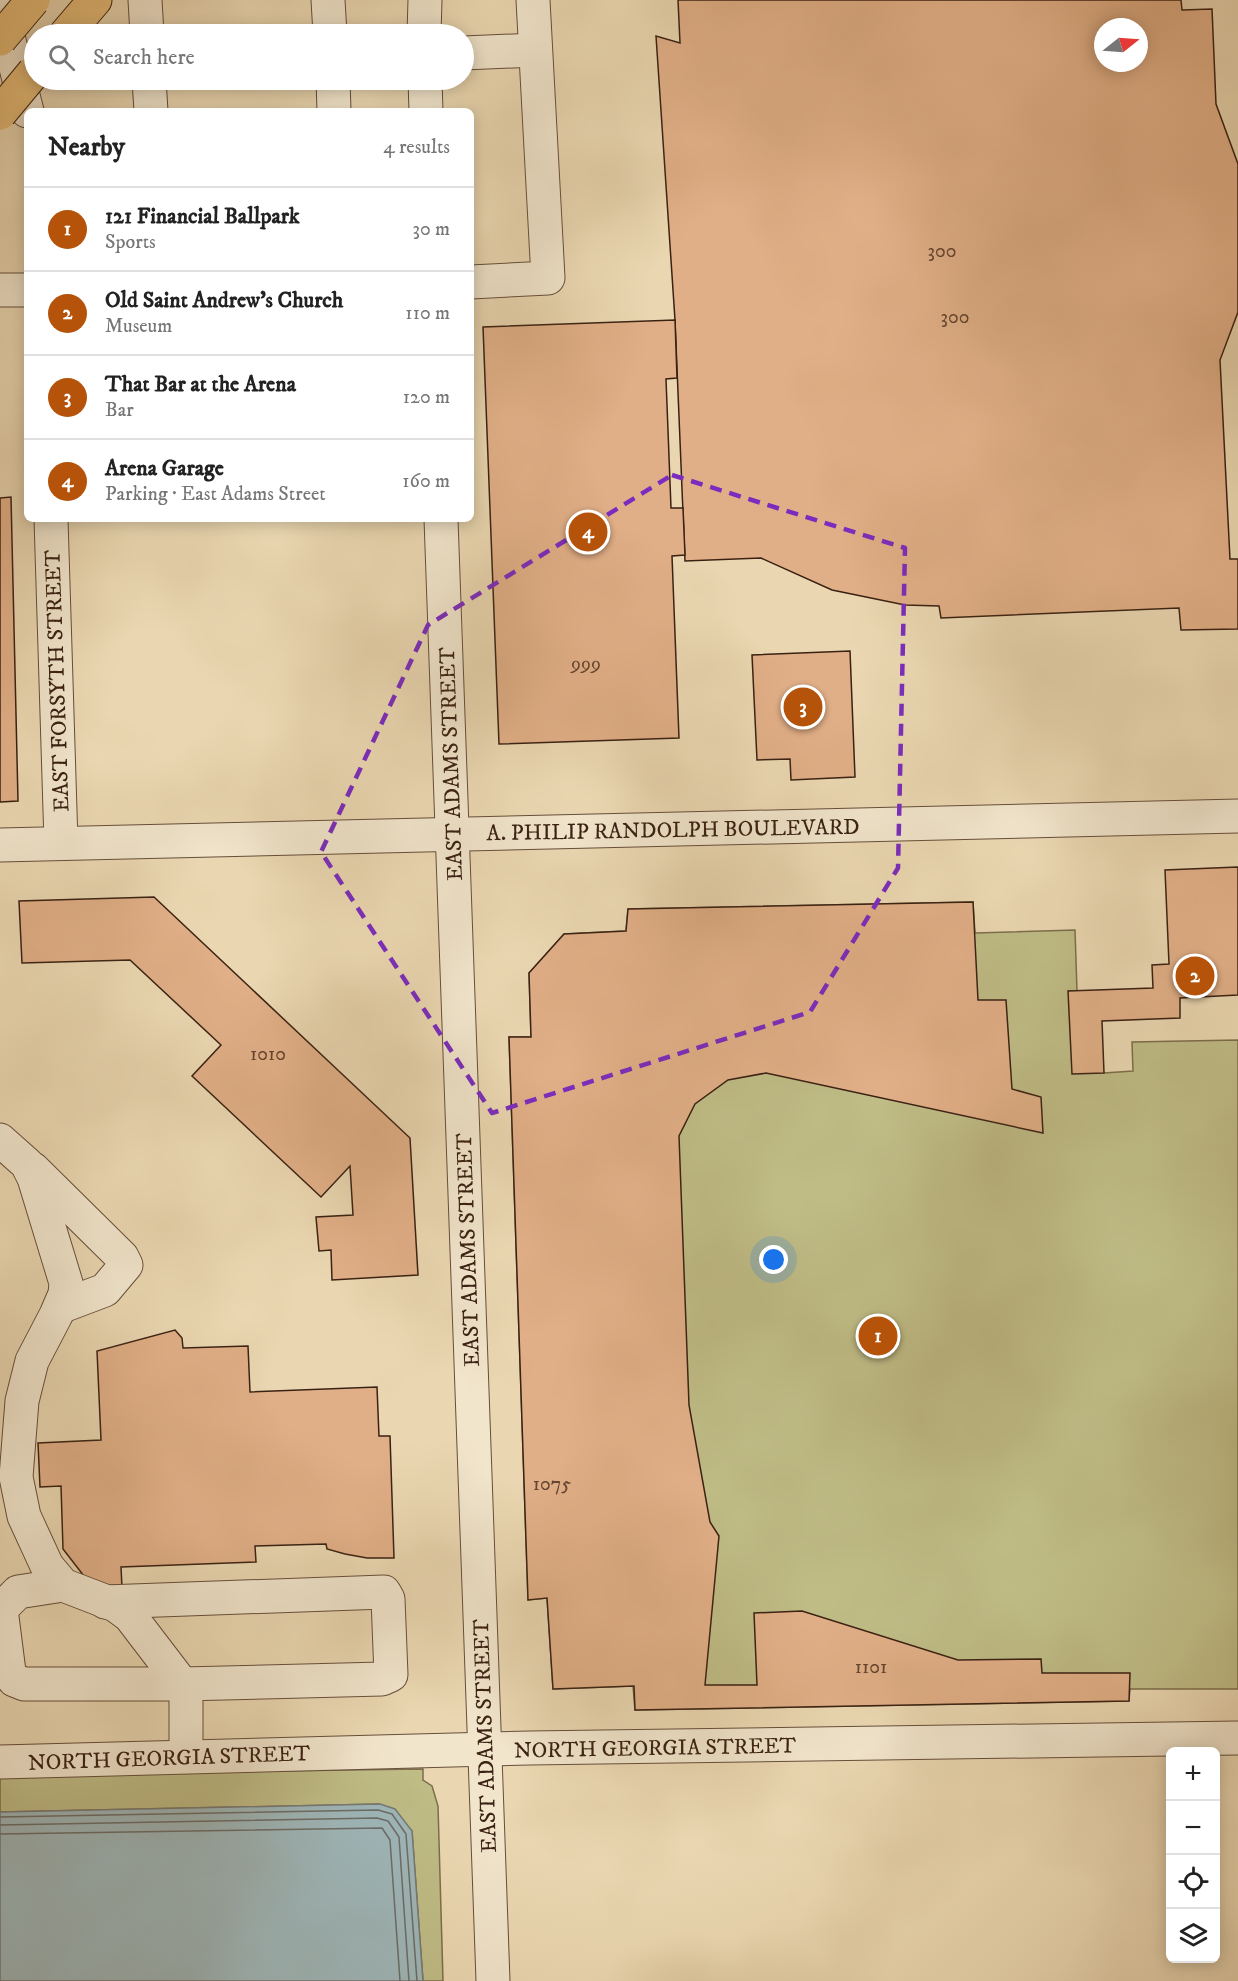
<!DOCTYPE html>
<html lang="en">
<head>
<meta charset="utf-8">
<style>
  body { margin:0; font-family:"IM FELL DW Pica",serif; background:#f2f2f2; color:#222 }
  .controls { position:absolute; right:18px; bottom:18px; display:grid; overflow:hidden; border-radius:9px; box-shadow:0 3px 15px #0003 }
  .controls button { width:54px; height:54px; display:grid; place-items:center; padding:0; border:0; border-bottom:2px solid #e0e0e0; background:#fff; color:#222; font:30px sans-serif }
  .compass { position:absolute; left:1094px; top:18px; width:54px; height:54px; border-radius:50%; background:#fff; box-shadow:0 3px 15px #0003; rotate:73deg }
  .you { position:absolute; left:774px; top:1260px; width:21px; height:21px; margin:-15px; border:4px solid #fff; border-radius:50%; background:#1a73e8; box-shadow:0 0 0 9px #1a73e833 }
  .badge { display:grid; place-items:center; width:39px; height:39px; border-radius:50%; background:#b45309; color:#fff; font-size:20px; font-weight:700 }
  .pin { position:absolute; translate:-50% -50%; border:3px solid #fff; box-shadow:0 2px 6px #0006 }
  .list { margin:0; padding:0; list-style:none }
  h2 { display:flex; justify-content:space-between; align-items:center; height:78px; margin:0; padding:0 24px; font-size:26px }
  h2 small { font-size:20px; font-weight:400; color:#767676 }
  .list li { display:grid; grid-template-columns:39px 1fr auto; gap:18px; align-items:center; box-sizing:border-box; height:84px; padding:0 24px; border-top:2px solid #e0e0e0 }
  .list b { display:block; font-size:22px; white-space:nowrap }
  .list p { margin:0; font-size:20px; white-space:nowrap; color:#767676 }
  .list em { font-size:20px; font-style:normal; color:#767676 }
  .icon { flex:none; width:33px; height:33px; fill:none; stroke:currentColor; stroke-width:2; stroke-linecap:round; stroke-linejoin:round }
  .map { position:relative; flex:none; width:1238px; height:1981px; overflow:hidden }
  .search { position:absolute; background:#fff; box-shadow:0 3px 15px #0003; left:24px; top:24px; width:450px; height:66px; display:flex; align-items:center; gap:15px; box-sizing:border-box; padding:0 21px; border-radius:33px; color:#767676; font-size:22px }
  .panel { position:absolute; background:#fff; box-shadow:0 3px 15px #0003; left:24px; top:108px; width:450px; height:414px; border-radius:9px }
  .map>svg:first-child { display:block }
  .green { fill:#bfbc86; stroke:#7c6e4c; stroke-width:1.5 }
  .water { fill:#9eb6b8; stroke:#767a76; stroke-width:1.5 }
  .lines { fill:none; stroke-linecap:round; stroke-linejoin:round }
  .shore { stroke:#6c6c66; stroke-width:1.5 }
  .building { fill:#e1af87; stroke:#3a2113; stroke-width:1.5; fill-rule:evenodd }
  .minor-casing { stroke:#664e3a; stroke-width:35 }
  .major-casing { stroke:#3a2113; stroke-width:35 }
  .minor { stroke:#f1e5cc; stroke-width:33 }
  .major { stroke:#e5bc78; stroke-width:33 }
  .major-bridge-casing { stroke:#3a2113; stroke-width:35; stroke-linecap:butt }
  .major-bridge { stroke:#e5bc78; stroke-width:33 }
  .marked { fill:none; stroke:#7b2cbf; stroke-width:4.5; stroke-dasharray:12 8; stroke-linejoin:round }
  .labels { text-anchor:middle; stroke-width:4.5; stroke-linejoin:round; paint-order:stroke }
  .number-label { font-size:20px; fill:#644430 }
  .street-label { font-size:22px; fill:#3a2113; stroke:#f1e5cc }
</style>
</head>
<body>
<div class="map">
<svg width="1238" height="1981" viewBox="0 0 1238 1981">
  <rect width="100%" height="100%" fill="#ead7b1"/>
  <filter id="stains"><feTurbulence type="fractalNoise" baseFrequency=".00333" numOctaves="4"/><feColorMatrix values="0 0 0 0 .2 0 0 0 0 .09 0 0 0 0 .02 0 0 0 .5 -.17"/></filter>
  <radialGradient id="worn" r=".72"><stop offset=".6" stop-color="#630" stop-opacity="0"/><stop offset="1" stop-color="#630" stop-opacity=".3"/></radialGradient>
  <g class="green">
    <polygon points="973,902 975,933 1075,930 1077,991 1069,991 1104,1073 1133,1071 1132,1042 1238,1040 1238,1689 1130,1689 1129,1701 635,1710 633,1686 553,1689 547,1598 528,1600 509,1037 531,1037 529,973 564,934 626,931 628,909"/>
    <polygon points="423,1769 423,1780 432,1786 438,1806 443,1981 423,1981 412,1831 379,1804 0,1812 0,1778 57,1774"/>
  </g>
  <polygon class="water" points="380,1804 395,1809 412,1831 423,1981 0,1981 0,1812"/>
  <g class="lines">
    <g class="shore">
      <polyline points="0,1817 378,1810 392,1814 406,1834 417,1981"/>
      <polyline points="0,1825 377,1818 388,1821 399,1837 409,1981"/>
      <polyline points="0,1834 382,1828 390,1840 400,1981"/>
    </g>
  </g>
  <g class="building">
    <path d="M678 0H1181L1182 10 1212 9 1216 104 1238 164V312L1220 360 1230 559H1238V629L1181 630 1179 608 941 618 939 606 905 605 832 590 761 558 685 561 675 320 656 36 680 43ZM1103 27H1139V63H1103Z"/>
    <polygon points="675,320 677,378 666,379 671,508 683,508 685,555 672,556 679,738 499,744 483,327"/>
    <polygon points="11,497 18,801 0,802 0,498"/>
    <polygon points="850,651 855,777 791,780 790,759 757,760 752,655"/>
    <polygon points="1238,867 1238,995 1180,998 1180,1018 1102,1021 1104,1073 1072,1074 1068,991 1153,988 1152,965 1169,964 1165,870"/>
    <polygon points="154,897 410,1138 418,1275 332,1280 331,1250 319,1251 316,1217 353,1215 350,1166 321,1197 192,1076 221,1045 130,960 22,963 19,901"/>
    <polygon points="973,902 978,1000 1006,1000 1012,1089 1041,1097 1043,1133 766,1073 728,1080 695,1104 679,1136 689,1405 710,1522 719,1536 705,1685 757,1685 754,1613 802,1611 958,1660 1041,1659 1042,1673 1130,1673 1129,1701 635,1710 634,1686 553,1689 547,1598 528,1600 509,1037 531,1037 529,973 564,934 626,931 628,909"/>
    <polygon points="175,1330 182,1338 183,1348 248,1346 250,1392 377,1387 379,1436 390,1436 394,1558 367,1558 345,1554 327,1549 326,1544 255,1546 256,1562 121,1567 122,1588 94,1589 63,1549 61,1486 40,1487 38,1443 101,1440 97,1351"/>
  </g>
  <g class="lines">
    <defs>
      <g id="minor">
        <polyline points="145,0 147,34"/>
        <polyline points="328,0 330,34"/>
        <polyline points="0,5 27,111"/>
        <polyline points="424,34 425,0"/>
        <polyline points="464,53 535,50"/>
        <polyline points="149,80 151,111"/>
        <polyline points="333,80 334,111"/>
        <polyline points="425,80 426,111"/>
        <polyline points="471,282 548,278 533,0"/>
        <polyline points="0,290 27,290"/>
        <polyline points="51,519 61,843"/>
        <polyline points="441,519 493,1981"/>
        <polyline points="0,845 1238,816"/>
        <polyline points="0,1140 27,1164 34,1178 66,1283 65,1294 56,1315 32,1361 22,1401 16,1477 24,1516 47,1566 63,1585 115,1605 130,1616 182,1684 186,1698 186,1756"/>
        <polyline points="33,1169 122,1257 126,1265 105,1290 60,1307"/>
        <polyline points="63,1585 18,1592 1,1609 9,1672 14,1680 24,1684 182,1684 382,1679 391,1675 388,1599 384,1592 105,1602"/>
        <polyline points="0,1762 529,1748 1238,1738"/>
      </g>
      <polyline id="major" points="66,34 95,0"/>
    </defs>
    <use href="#minor" class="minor-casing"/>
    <use href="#major" class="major-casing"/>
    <use href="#minor" class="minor"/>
    <use href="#major" class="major"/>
    <defs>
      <g id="major-bridge">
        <polyline points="0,39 33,0"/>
        <polyline points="0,113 34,72"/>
      </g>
    </defs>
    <use href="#major-bridge" class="major-bridge-casing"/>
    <use href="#major-bridge" class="major-bridge"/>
  </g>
  <path class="marked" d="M672 475 905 548 898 868 810 1012 492 1113 321 852 428 625Z"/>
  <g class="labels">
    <g class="number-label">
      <text x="942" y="257">300</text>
      <text x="955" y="323">300</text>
      <text x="586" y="670">999</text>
      <text x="268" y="1060">1010</text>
      <text x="552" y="1490">1075</text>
      <text x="871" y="1673">1101</text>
    </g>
    <g class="street-label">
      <text transform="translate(56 681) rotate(-92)" y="8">EAST FORSYTH STREET</text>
      <text transform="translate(450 764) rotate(-92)" y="8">EAST ADAMS STREET</text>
      <text transform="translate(673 829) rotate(-1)" y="8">A. PHILIP RANDOLPH BOULEVARD</text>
      <text transform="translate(467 1250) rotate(-92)" y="8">EAST ADAMS STREET</text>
      <text transform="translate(484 1736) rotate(-92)" y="8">EAST ADAMS STREET</text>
      <text transform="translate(655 1747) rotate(-1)" y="8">NORTH GEORGIA STREET</text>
      <text transform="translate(169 1757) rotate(-2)" y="8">NORTH GEORGIA STREET</text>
    </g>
  </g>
  <rect width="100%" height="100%" filter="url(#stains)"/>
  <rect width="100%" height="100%" fill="url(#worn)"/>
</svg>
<div class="controls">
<button>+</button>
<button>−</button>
<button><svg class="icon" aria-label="locate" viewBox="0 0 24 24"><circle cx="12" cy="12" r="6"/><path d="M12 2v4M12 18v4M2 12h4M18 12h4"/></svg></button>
<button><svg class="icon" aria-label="layers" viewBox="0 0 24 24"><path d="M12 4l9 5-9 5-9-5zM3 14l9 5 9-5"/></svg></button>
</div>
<svg class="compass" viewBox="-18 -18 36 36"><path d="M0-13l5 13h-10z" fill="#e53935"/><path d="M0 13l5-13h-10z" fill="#767676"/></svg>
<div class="you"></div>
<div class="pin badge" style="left:878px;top:1336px">1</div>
<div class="pin badge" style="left:1195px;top:976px">2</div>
<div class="pin badge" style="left:803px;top:707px">3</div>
<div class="pin badge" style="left:588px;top:532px">4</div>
<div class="search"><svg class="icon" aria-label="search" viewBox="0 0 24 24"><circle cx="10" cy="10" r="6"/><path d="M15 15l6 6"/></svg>Search here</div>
<section class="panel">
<h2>Nearby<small>4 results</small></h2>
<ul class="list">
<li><span class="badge">1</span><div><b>121 Financial Ballpark</b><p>Sports</p></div><em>30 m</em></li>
<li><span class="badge">2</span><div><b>Old Saint Andrew's Church</b><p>Museum</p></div><em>110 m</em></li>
<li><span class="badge">3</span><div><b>That Bar at the Arena</b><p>Bar</p></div><em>120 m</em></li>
<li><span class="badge">4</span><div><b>Arena Garage</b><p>Parking · East Adams Street</p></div><em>160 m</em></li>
</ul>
</section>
</div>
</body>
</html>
